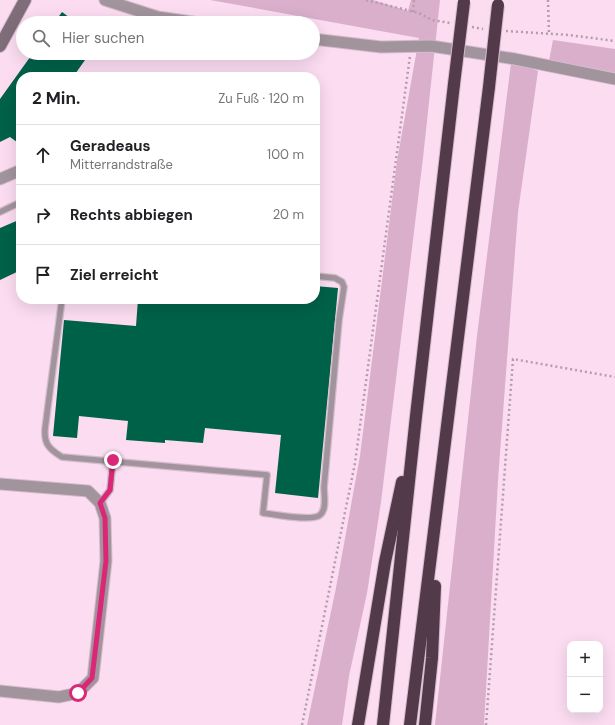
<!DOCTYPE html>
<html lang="de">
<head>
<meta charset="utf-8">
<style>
  body { margin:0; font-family:"DM Sans",sans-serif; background:#f2f2f2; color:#202124 }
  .controls { position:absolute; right:12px; bottom:12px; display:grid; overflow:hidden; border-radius:8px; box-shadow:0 4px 16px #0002 }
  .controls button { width:36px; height:36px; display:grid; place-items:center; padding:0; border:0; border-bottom:1px solid #e0e0e0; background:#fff; color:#202124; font:20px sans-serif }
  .stop { position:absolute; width:12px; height:12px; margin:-9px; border:3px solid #db2777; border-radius:50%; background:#fff }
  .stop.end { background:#db2777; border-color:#fff; box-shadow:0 1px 4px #0008 }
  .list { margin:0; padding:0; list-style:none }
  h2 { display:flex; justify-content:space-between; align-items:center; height:52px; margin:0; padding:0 16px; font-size:17px }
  h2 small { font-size:13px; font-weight:400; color:#757577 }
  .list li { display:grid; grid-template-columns:26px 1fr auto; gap:12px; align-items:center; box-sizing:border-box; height:60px; padding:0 16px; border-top:1px solid #e0e0e0 }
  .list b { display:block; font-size:15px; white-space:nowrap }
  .list p { margin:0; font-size:13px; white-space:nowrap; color:#757577 }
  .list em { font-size:13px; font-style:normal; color:#757577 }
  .icon { flex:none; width:22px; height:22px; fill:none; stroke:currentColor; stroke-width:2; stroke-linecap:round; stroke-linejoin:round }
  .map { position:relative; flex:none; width:615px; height:725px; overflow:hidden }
  .search { position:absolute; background:#fff; box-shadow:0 4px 16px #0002; left:16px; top:16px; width:304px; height:44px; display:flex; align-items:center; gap:10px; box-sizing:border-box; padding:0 14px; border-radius:22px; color:#757577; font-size:15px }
  .panel { position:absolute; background:#fff; box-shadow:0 4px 16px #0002; left:16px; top:72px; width:304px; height:232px; border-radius:16px }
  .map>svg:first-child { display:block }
  .green { fill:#d9afcb }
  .building { fill:#006149 }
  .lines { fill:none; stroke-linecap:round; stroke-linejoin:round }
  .lane-casing { stroke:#d6bacd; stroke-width:8 }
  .street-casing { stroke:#d6bacd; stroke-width:13 }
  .secondary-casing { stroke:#d6bacd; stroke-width:14 }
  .highway-casing { stroke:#d6bacd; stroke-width:14 }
  .path { stroke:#b59cad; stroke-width:2.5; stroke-dasharray:2 3; stroke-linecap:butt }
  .lane { stroke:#a1949d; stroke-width:5.5 }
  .street { stroke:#a1949d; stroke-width:11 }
  .secondary { stroke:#7f6d79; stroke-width:12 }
  .highway { stroke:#523a4b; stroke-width:12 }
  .highway-bridge-casing { stroke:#d6bacd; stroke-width:14; stroke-linecap:butt }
  .highway-bridge { stroke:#523a4b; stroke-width:12 }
  .route { stroke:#db2777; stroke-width:5 }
</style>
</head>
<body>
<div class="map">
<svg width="615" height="725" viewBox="0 0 615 725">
  <rect width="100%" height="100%" fill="#fbdcf1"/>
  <g class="green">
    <polygon points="210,0 373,0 408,11 411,0 440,0 423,158 381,502 367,593 349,676 342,725 307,725 336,588 360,456 397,161 419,38"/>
    <polygon points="553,40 615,49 615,73 549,61"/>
    <polygon points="511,63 525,65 538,71 518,212 498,480 484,725 435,725 477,336"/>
  </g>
  <g class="building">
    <polygon points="62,12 77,23 54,23"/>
    <polygon points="33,53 90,53 73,77 21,77 21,102 17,108 21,111 21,145 10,137 0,142 0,99"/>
    <polygon points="315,144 320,145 318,162 315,162"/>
    <polygon points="21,219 21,270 0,280 0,228"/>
    <polygon points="315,286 338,288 318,498 275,493 281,435 205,428 203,443 165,440 165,443 126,440 128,421 79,416 77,438 53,436 64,320 136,326 138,299 315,299"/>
  </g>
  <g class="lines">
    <defs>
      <g id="lane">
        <polyline points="0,212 21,202"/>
        <path d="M62 299 45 429C44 444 49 449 62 457L267 475 263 513C274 514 312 522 320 515 327 509 324 496 324 487L339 320 344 287 342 282 335 278 315 276"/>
        <polyline points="100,503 110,490 113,460"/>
      </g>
      <g id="street">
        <polyline points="105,0 158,17 199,23"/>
        <polyline points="313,39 381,47 431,46 515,59 615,79"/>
        <polyline points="0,179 21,170"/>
        <polyline points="0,484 88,491 100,503 105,518 106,561 93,678 78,693 59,697 0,691"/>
      </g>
      <polyline id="secondary" points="0,46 25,0"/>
      <g id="highway">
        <polyline points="358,725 385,562 402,482"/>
        <polyline points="383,725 416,416 454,84"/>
        <polyline points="410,725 489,87"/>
        <polyline points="425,725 432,658 435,586"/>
      </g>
    </defs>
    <use href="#lane" class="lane-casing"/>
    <use href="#street" class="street-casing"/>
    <use href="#secondary" class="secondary-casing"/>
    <use href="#highway" class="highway-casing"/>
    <g class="path">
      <polyline points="366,0 419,13 432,20 450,23"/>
      <polyline points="548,0 549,34"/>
      <polyline points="413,12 414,0"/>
      <polyline points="472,27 483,29"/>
      <polyline points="506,31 569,35 615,41"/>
      <polyline points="302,725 355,463 410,56"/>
      <polyline points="486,725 513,359 615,377"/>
    </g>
    <use href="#lane" class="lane"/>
    <use href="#street" class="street"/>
    <use href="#secondary" class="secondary"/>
    <use href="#highway" class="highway"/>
    <defs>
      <g id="highway-bridge">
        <polyline points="454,84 464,2"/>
        <polyline points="489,87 498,5"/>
      </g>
    </defs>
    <use href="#highway-bridge" class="highway-bridge-casing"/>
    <use href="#highway-bridge" class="highway-bridge"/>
  </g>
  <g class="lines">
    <polyline class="route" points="78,693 92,678 106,561 105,518 100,503 110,490 113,460"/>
  </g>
</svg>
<div class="controls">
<button>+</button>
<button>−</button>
</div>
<div class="stop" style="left:78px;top:693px"></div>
<div class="stop end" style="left:113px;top:460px"></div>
<div class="search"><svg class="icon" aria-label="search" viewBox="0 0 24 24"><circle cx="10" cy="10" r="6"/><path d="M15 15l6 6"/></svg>Hier suchen</div>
<section class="panel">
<h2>2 Min.<small>Zu Fuß · 120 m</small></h2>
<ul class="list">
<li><svg class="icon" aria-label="ahead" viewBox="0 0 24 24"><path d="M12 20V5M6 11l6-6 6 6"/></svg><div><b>Geradeaus</b><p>Mitterrandstraße</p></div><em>100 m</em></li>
<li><svg class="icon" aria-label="right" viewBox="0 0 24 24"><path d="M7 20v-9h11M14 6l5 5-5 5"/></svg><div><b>Rechts abbiegen</b></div><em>20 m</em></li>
<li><svg class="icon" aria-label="arrive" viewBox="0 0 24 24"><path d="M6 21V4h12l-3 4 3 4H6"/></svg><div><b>Ziel erreicht</b></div></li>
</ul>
</section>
</div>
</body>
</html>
